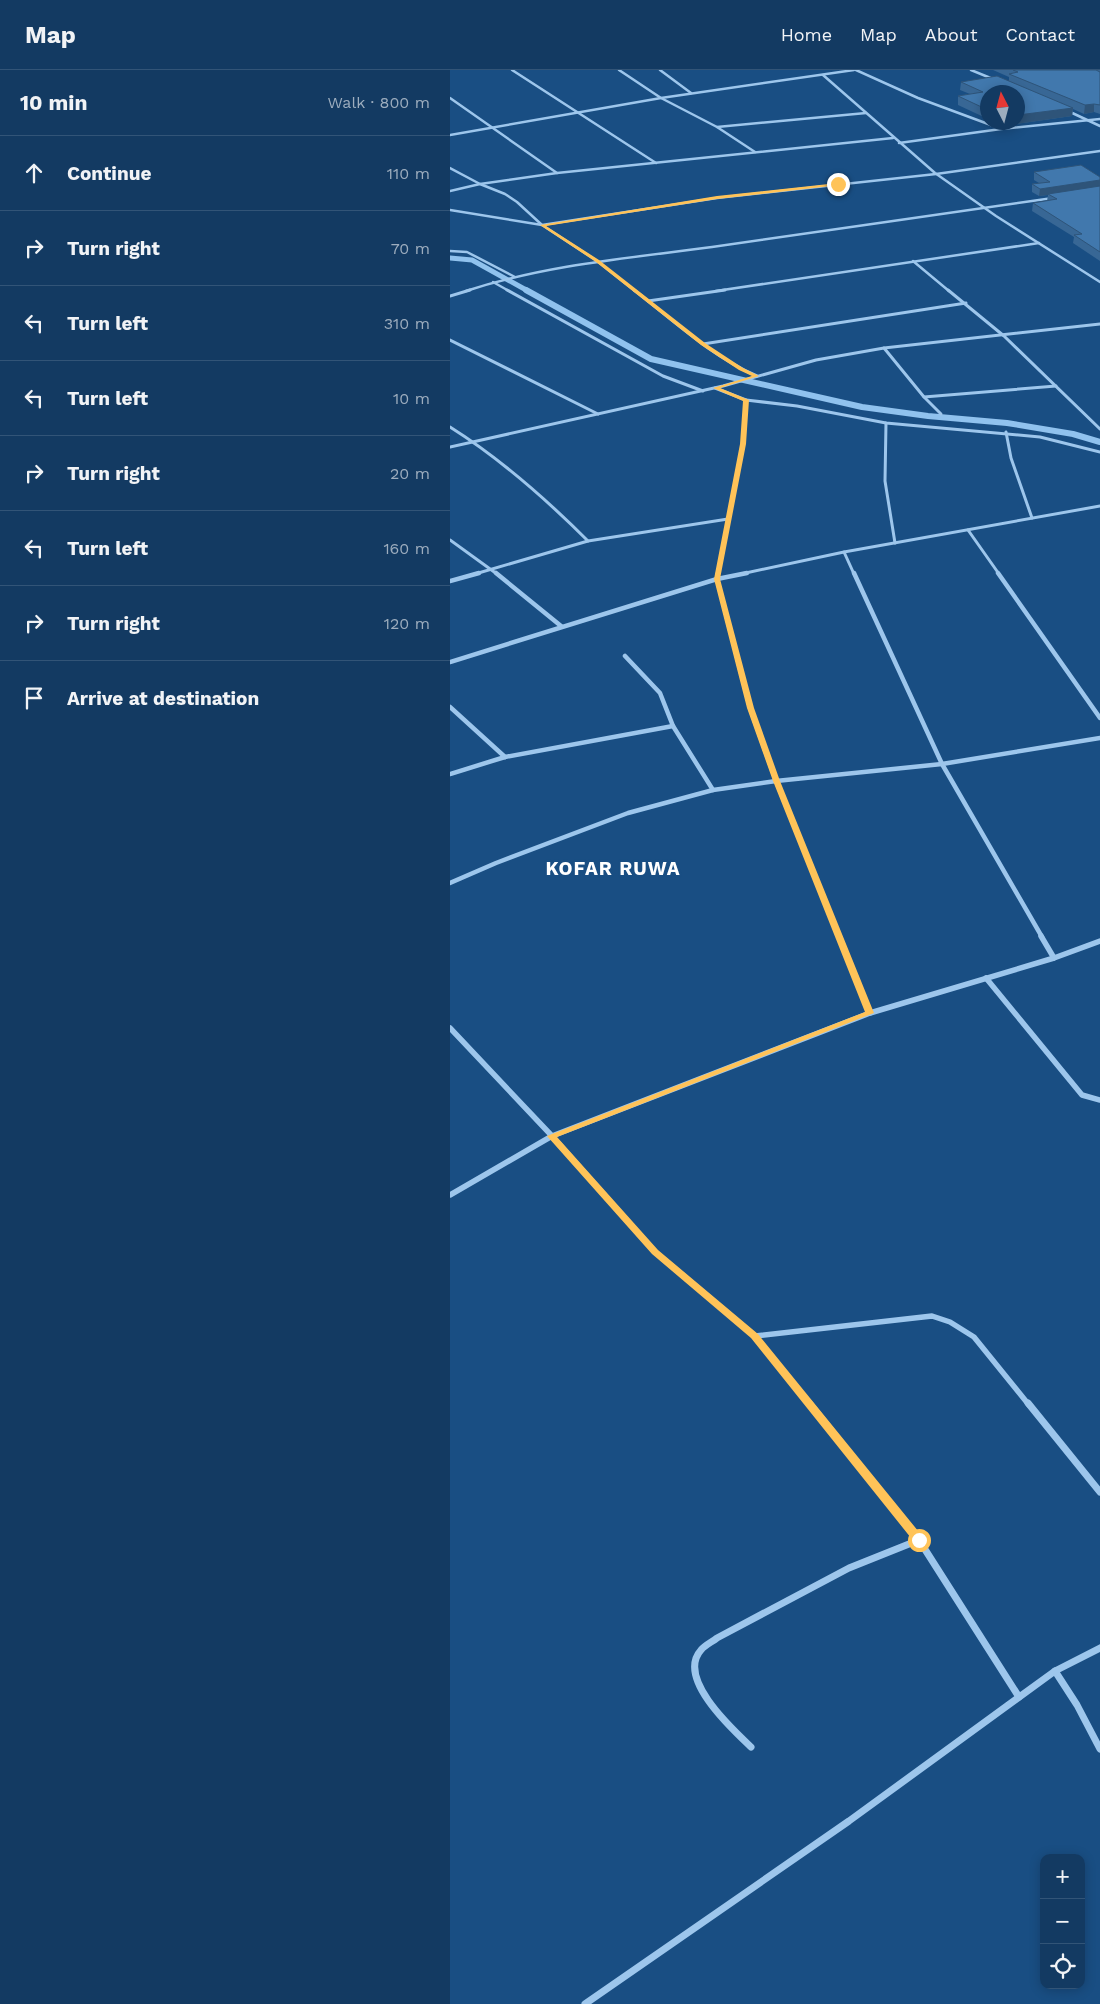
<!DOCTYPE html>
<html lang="en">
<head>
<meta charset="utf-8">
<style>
  body { margin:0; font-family:"Work Sans",sans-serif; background:#1c4168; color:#f1f3f6 }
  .controls { position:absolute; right:15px; bottom:15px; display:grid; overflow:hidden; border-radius:10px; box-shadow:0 2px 12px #0003 }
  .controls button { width:45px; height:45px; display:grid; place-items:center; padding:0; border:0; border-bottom:1px solid #325477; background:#133a62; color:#f1f3f6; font:25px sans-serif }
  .compass { position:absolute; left:530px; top:15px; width:45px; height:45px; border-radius:50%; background:#133a62; box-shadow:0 2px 12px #0003; rotate:354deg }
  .stop { position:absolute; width:15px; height:15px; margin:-11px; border:4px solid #ffc358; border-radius:50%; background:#fff }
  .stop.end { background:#ffc358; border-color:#fff; box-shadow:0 1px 5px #0008 }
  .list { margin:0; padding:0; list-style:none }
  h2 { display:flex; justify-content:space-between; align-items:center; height:65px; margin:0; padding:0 20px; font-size:21px }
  h2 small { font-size:16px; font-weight:400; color:#9dadbe }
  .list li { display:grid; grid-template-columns:32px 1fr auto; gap:15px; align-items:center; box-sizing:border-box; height:75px; padding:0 20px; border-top:1px solid #325477 }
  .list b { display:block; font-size:19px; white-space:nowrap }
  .list em { font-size:16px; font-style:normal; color:#9dadbe }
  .icon { flex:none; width:28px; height:28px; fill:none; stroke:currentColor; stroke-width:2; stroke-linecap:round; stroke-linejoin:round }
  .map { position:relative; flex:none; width:650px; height:1934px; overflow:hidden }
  header { display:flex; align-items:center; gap:30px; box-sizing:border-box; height:70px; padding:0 25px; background:#133a62; border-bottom:1px solid #325477 }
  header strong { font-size:24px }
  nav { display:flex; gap:28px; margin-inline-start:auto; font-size:18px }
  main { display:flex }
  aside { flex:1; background:#133a62 }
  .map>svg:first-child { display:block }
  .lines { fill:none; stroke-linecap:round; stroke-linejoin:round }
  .stream-far1 { stroke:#90c2ee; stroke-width:5 }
  .stream { stroke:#90c2ee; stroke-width:6 }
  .street-far4 { stroke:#9dc6ec; stroke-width:2.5 }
  .street-far3 { stroke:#9dc6ec; stroke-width:3 }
  .street-far2 { stroke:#9dc6ec; stroke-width:4.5 }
  .street-far1 { stroke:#9dc6ec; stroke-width:5.5 }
  .street { stroke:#9dc6ec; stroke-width:7 }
  .wall { fill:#386795 }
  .shaded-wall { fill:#2e5479 }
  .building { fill:#4178ad; stroke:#2e5479 }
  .route { fill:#ffc358 }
  .labels { text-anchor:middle; stroke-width:4.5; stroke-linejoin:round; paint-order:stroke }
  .district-label { font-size:19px; font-weight:bold; letter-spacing:1px; fill:#fff; stroke:#194e83 }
</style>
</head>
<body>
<header>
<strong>Map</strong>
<nav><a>Home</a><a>Map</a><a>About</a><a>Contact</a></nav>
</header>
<main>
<aside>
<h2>10 min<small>Walk · 800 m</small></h2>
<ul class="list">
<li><svg class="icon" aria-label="ahead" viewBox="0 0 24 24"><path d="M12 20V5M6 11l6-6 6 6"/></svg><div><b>Continue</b></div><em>110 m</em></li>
<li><svg class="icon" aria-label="right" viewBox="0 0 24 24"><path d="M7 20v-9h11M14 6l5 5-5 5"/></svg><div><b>Turn right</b></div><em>70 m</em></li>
<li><svg class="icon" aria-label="left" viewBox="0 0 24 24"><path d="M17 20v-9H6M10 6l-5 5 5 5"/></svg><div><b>Turn left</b></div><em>310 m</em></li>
<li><svg class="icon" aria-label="left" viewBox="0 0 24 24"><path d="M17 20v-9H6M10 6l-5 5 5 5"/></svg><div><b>Turn left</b></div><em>10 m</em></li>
<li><svg class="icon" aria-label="right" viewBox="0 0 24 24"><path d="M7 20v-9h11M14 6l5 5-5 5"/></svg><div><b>Turn right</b></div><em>20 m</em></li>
<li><svg class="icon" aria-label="left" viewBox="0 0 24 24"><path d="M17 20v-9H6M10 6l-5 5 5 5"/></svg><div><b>Turn left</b></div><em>160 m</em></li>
<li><svg class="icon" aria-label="right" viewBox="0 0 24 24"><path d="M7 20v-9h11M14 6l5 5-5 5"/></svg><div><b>Turn right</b></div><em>120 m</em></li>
<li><svg class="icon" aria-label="arrive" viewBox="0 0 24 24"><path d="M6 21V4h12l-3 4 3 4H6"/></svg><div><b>Arrive at destination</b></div></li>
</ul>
</aside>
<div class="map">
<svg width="650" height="1934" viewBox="0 0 650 1934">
  <rect width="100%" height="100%" fill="#194e83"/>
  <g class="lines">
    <polyline class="stream-far1" points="0,188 22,190 78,221"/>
    <polyline class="stream" points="76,220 201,289 412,337 478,346 557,353 623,364 650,372"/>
    <g class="street-far4">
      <polyline points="62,0 206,93"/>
      <polyline points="169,0 211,28 267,57 305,82"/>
      <polyline points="210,0 241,23"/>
      <polyline points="406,0 468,28 549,58"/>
      <polyline points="521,0 543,9"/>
      <polyline points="373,5 485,103 546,146 650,212"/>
      <polyline points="0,28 107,103"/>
      <polyline points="618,41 650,56"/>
      <polyline points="267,57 416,43"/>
      <polyline points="0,65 211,28 404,0"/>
      <polyline points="449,73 551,59 650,49"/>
      <polyline points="0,98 30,114 55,124 67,132 92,155 147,191 185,221"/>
      <polyline points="0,121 30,114 107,103 443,68"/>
      <polyline points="0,140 92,155 267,128 486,104 650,81"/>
      <polyline points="0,181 17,182 65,207"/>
      <polyline points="463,191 499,221"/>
      <polyline points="43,212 59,221"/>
      <path d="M16 221C96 195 179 188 262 177 376 161 489 144 603 128"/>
      <polyline points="266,221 589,173"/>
    </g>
    <g class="street-far3">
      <polyline points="57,220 213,306 253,321"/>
      <path d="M184 220C223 250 261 286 307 306"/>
      <polyline points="498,220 554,266 650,359"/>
      <polyline points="0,226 20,220"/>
      <polyline points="198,231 275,220"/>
      <polyline points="0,270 148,344"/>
      <polyline points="253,274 516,233"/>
      <polyline points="434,278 474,327 491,344"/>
      <polyline points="265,318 296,330 293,374 268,504"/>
      <polyline points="474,327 606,316"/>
      <polyline points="296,330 347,336 436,353 590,367 650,382"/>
      <polyline points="436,353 435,411 445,473"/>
      <path d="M0 357C51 389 95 428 138 471"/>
      <polyline points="556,362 561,388 582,448"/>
      <polyline points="0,377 273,316 366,290 434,278 650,254"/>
      <polyline points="518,460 549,504"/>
      <polyline points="0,470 47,504"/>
      <polyline points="394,482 404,504"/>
      <polyline points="25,504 138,471 278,449"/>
      <polyline points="291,504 394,482 650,436"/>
    </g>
    <g class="street-far2">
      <polyline points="46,503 111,556"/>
      <polyline points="268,503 267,509 300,638 326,711 389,867"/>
      <polyline points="404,503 492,694 592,867"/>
      <polyline points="548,503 650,648"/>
      <polyline points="0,511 29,503"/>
      <polyline points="0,592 267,509 297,503"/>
      <polyline points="0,637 55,687"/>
      <polyline points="223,656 263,720"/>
      <polyline points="0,704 55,687 223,656 210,623 175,586"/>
      <polyline points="0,813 46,793 178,743 263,720 326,711 492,694 650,668"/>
    </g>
    <g class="street-far1">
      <polyline points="389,866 420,943"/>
      <polyline points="591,866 604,888"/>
      <polyline points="536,908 632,1025 650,1030"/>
      <polyline points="0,958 102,1066 205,1182 305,1266 360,1335"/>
      <polyline points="0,1125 102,1066 420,943 604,888 650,871"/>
      <polyline points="305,1266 482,1246 500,1252 524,1267 579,1335"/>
    </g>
    <g class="street">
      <polyline points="359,1333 469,1470 569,1627"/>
      <polyline points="578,1333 650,1422"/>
      <polyline points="605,1601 627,1635 650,1679"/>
      <path d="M301 1677C282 1659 226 1608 251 1580 255 1575 262 1572 267 1568L399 1498 469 1470"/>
      <polyline points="135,1934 399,1751 605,1601 650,1578"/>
    </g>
  </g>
  <g class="wall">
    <polygon points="543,0 650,0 650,44 644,42 634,44 623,39 622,46 553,56 546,52 568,52 538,22 538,49 508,35 508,26 520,24 510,20 511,12 559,11 559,7"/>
    <polygon points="584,102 650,107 650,191 623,173 624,167 582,141 583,133 597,131 598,125 589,126 582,122 582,114 589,113 584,110"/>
  </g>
  <g class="shaded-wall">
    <polygon points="644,34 644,42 634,44 635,35"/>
    <polygon points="623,38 622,46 553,56 553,52 568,52 568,45"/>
    <polygon points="650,110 650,118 598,124 598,125 589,126 590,119"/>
  </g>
  <g class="building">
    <polygon points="563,0 646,0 650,2 650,35 644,34 635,35 559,4 568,2"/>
    <polygon points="547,6 623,38 568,45 568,22 538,22 538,40 508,26 533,22 511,12"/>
    <polygon points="631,95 650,107 650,110 590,119 582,114 600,112 584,102"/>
    <polygon points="650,116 650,182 624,165 632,164 583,133 607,129 598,124"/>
  </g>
  <polygon class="route" points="388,113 390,115 267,129 96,156 149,190 255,273 293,298 309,306 270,318 299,330 296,374 270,509 304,638 330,711 424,943 107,1067 208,1180 308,1264 473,1467 474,1470 473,1473 465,1473 301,1268 202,1184 97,1066 415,942 323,711 297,638 264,509 290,374 293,331 263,318 302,306 289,300 251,275 146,192 90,155 267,126"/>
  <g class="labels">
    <g class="district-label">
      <text x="163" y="805">KOFAR RUWA</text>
    </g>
  </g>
</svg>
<div class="controls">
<button>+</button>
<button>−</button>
<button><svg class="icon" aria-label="locate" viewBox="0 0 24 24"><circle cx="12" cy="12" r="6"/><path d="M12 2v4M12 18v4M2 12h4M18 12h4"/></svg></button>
</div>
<svg class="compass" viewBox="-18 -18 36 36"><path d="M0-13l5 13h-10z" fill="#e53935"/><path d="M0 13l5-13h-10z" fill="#9dadbe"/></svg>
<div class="stop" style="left:469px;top:1470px"></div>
<div class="stop end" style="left:388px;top:114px"></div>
</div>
</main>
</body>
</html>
